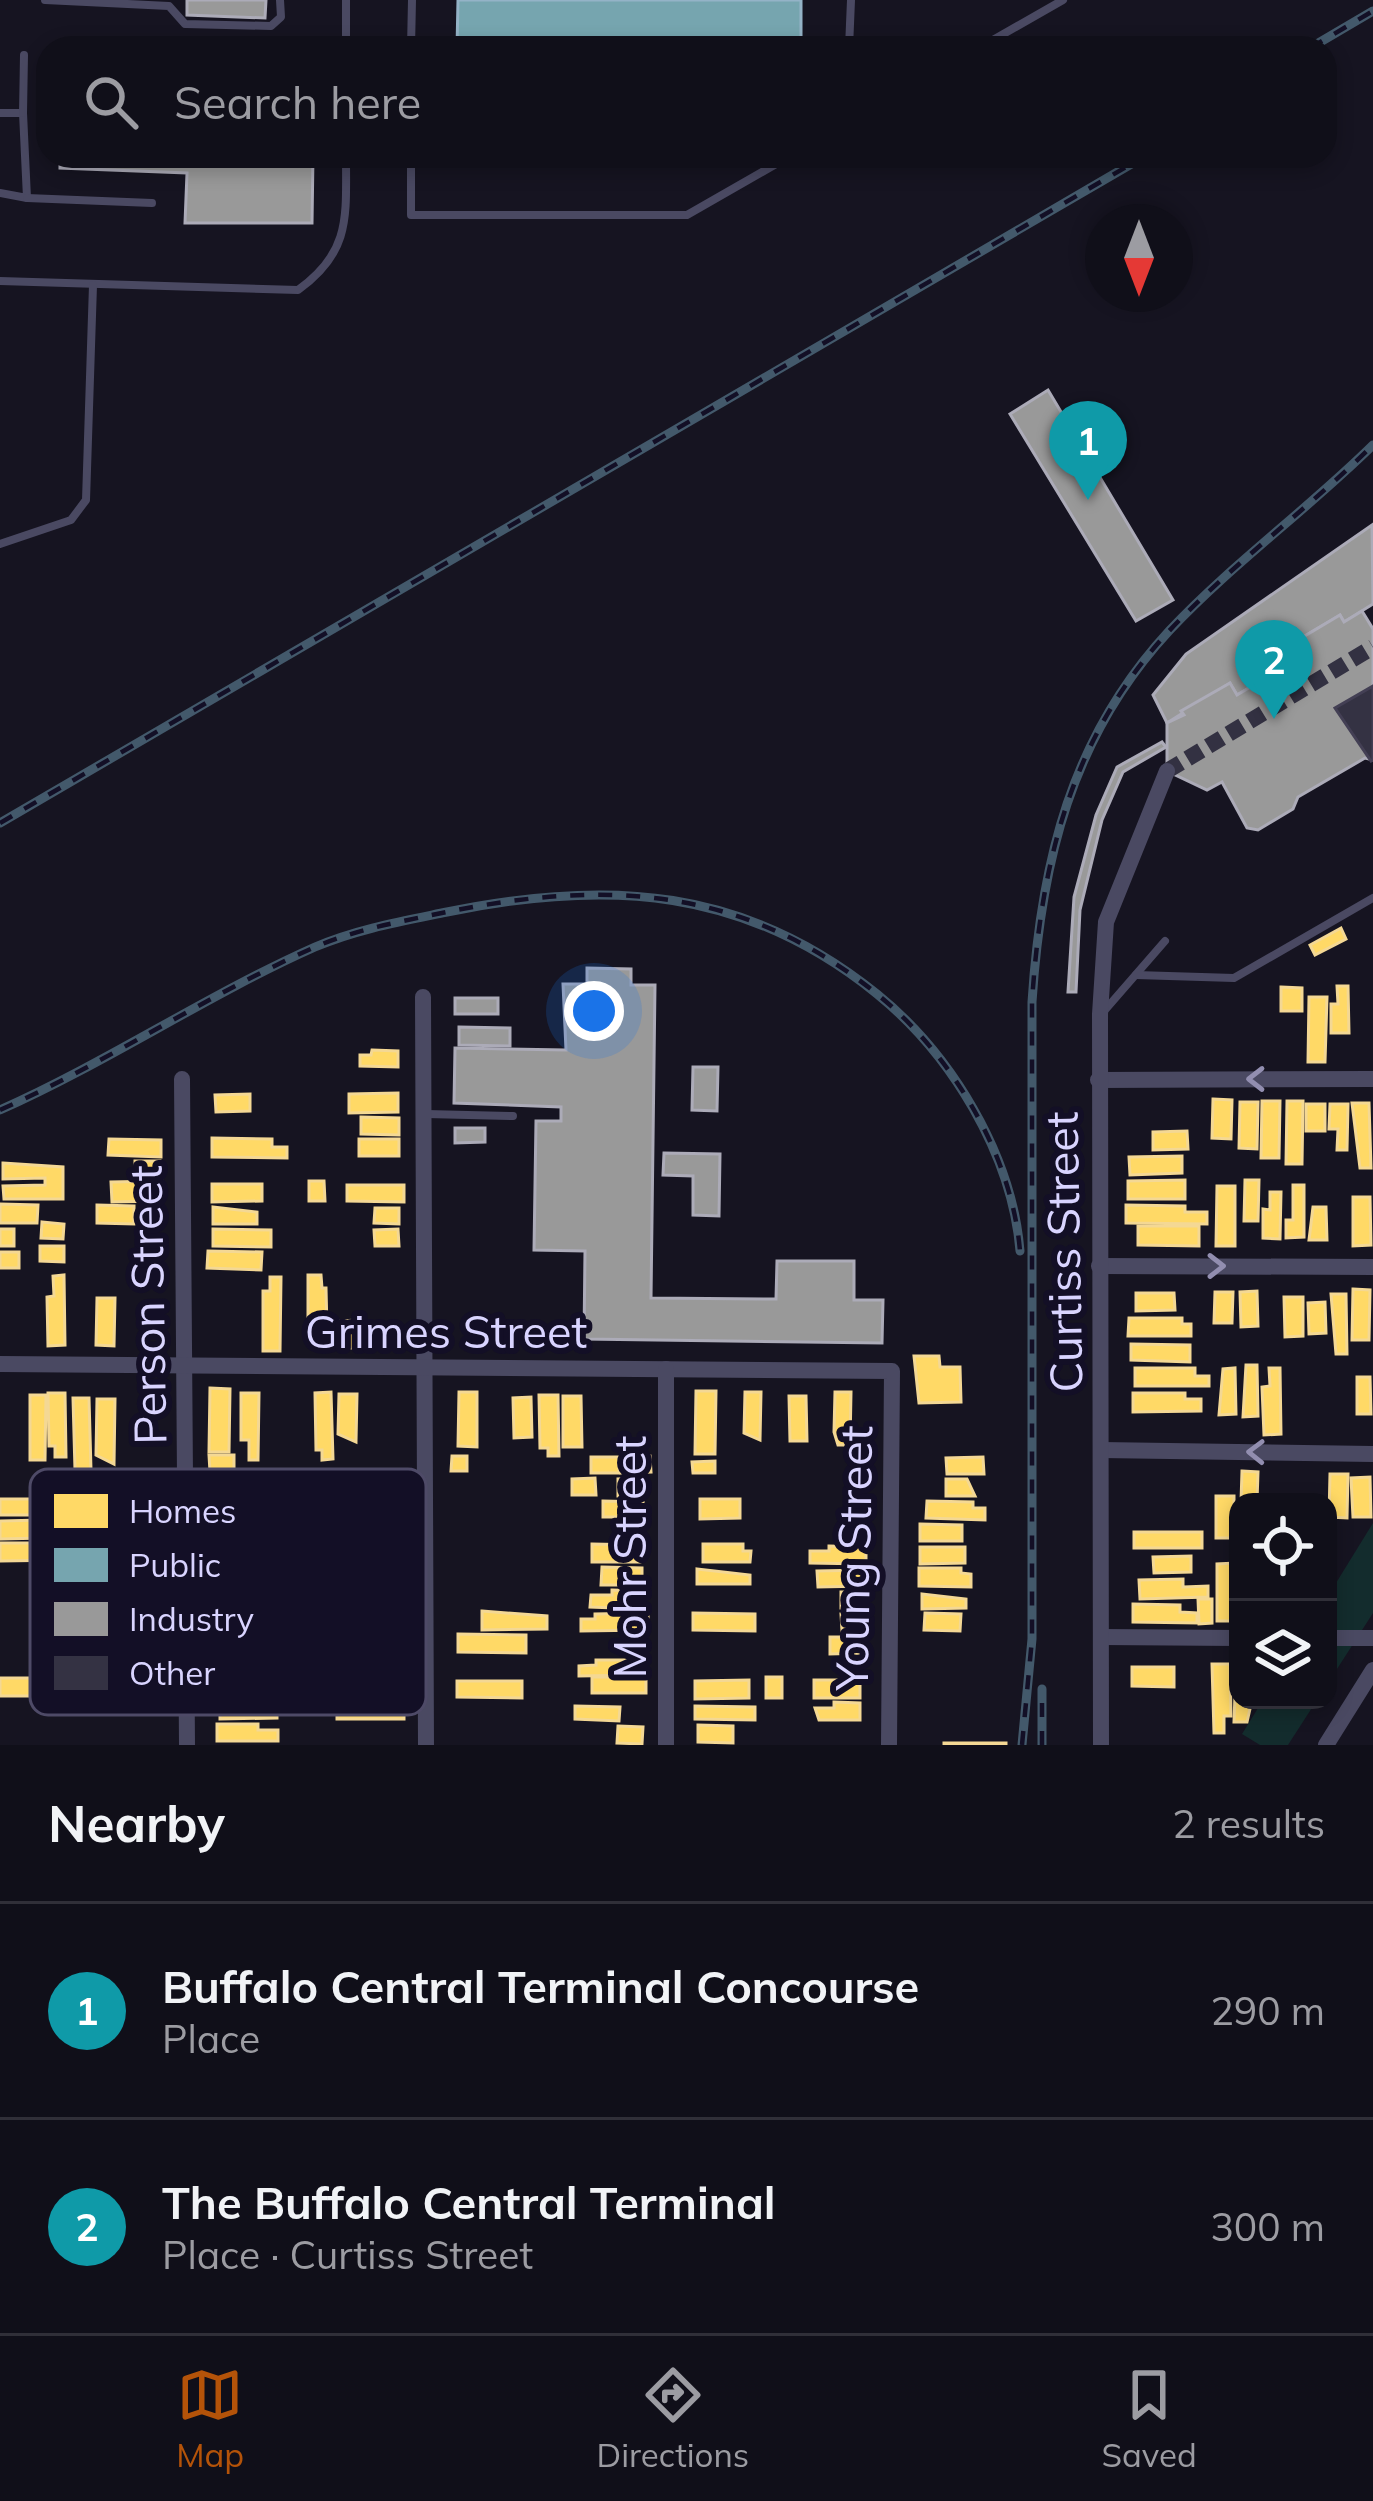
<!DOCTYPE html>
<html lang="en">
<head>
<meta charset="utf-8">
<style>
  body { margin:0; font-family:Mulish,sans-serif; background:#191822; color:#f1f3f6 }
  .controls { position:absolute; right:36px; bottom:36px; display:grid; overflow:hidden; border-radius:24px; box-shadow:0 6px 18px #0003 }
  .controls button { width:108px; height:108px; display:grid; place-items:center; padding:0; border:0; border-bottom:3px solid #302f38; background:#100f19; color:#f1f3f6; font:60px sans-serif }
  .compass { position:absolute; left:1085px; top:204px; width:108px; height:108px; border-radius:50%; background:#100f19; box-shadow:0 6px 18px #0003; rotate:180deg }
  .you { position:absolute; left:594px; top:1011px; width:42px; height:42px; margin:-30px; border:9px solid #fff; border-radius:50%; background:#1a73e8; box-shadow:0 0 0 18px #1a73e833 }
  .badge { display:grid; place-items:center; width:78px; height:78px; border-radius:50%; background:#b45309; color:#fff; font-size:39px; font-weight:700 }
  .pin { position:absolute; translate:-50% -99px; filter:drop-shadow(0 3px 6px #0008) }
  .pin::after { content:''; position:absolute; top:63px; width:42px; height:36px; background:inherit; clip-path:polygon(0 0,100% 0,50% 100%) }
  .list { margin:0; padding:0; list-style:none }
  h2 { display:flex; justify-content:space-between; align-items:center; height:156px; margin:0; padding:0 48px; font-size:51px }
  h2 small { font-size:39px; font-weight:400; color:#9c9ca2 }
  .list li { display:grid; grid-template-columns:78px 1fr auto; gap:36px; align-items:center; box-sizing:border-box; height:216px; padding:0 48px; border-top:3px solid #302f38 }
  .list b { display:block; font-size:45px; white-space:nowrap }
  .list p { margin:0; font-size:39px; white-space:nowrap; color:#9c9ca2 }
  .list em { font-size:39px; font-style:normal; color:#9c9ca2 }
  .icon { flex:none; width:66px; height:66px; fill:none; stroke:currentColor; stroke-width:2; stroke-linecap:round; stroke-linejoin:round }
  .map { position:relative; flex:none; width:1373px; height:1745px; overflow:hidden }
  .search { position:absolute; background:#100f19; box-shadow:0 6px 18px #0003; left:36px; right:36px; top:36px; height:132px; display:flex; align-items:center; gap:30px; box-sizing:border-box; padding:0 42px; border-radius:36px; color:#9c9ca2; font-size:45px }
  .sheet { height:588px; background:#100f19 }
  nav { display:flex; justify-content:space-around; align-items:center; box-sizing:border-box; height:168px; border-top:3px solid #302f38; background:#100f19; font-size:33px; color:#9c9ca2 }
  nav a { display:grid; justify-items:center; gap:6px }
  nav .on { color:#b45309 }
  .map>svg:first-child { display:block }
  .green { fill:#132c2d }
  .homes { fill:#ffd966; stroke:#f4d894; stroke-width:3 }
  .public { fill:#76a5af; stroke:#94b3c7; stroke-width:3 }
  .industry { fill:#999; stroke:#acabb8; stroke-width:3 }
  .building { fill:#343243; stroke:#433f54; stroke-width:3 }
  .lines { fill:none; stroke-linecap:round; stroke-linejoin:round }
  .street-tunnel { stroke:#333142; stroke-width:16; stroke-dasharray:16 8; stroke-linecap:butt }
  .lane { stroke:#4a4962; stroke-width:8 }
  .street { stroke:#4a4962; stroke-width:16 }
  .rail-casing { stroke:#43596b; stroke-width:9 }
  .rail { stroke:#130f26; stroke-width:4.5; stroke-dasharray:14; stroke-linecap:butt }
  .oneway { stroke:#928eb0 }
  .labels { text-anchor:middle; stroke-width:12; stroke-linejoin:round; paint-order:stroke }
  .street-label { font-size:45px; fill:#d9d4ff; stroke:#130f26 }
  .key { fill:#130f26; stroke:#4e4a67; stroke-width:3 }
  .key-label { font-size:33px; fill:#d9d4ff }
</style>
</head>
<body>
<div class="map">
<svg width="1373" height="1745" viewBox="0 0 1373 1745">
  <rect width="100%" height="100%" fill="#161421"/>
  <g class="green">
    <polygon points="1373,1523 1373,1613 1328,1683 1328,1596"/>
    <polygon points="1263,1700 1317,1700 1288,1745 1260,1745 1242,1734"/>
  </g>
  <g class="homes">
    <polygon points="1341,928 1346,939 1315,955 1310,945"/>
    <polygon points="1337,986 1348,986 1349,1033 1331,1033 1331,1004 1338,1004"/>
    <polygon points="1281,987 1302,988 1302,1011 1281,1011"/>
    <polygon points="1309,997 1327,997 1325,1062 1308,1062"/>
    <polygon points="372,1050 398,1051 398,1067 360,1066 360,1055 371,1055"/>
    <polygon points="398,1093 398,1112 349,1113 349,1094"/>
    <polygon points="250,1094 250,1111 216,1112 215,1095"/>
    <polygon points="1213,1099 1232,1100 1231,1139 1212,1138"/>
    <polygon points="1262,1101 1280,1101 1279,1158 1261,1158"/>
    <polygon points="1287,1101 1303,1101 1302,1164 1286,1164"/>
    <polygon points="1240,1102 1258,1102 1257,1149 1239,1148"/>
    <polygon points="1352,1103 1369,1103 1371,1168 1360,1168"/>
    <rect x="1306" y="1104" width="19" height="27"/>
    <polygon points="1330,1104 1348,1104 1347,1150 1337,1150 1338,1129 1329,1129"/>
    <polygon points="361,1117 399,1118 399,1135 361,1134"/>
    <polygon points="1187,1131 1188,1149 1153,1150 1153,1132"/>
    <polygon points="212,1138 272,1139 272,1147 287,1147 287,1158 212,1157"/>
    <polygon points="109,1139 161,1140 161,1157 108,1155"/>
    <rect x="359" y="1139" width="40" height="17"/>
    <polygon points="1182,1156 1182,1173 1130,1175 1129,1157"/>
    <rect x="135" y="1161" width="25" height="18"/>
    <polygon points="3,1163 63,1167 63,1199 4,1199 3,1186 45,1185 45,1178 3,1179"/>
    <polygon points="1185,1180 1185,1199 1128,1199 1128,1181"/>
    <polygon points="1245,1180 1259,1180 1258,1221 1244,1221"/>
    <polygon points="162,1181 162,1201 112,1202 111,1182"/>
    <polygon points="309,1181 324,1181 325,1201 309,1201"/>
    <polygon points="212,1184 262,1184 262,1201 212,1202"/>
    <polygon points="347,1185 404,1185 404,1202 347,1201"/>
    <polygon points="1293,1185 1304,1185 1304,1237 1286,1238 1286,1220 1293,1220"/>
    <polygon points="1217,1186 1235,1186 1235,1246 1216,1246"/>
    <polygon points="1270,1192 1281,1192 1280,1239 1263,1238 1263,1209 1270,1210"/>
    <polygon points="1353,1197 1370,1197 1371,1245 1353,1246"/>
    <polygon points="0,1204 38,1205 37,1223 0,1223"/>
    <polygon points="97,1205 134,1206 134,1224 97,1223"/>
    <polygon points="1126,1205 1185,1206 1185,1212 1207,1212 1207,1224 1126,1223"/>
    <polygon points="213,1207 257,1212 257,1224 213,1224"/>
    <polygon points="1313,1207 1326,1207 1327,1240 1309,1240"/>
    <polygon points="375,1208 399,1208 399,1224 374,1223"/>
    <polygon points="42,1222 64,1224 63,1239 41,1238"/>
    <polygon points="1138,1226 1199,1226 1199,1246 1138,1245"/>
    <rect x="0" y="1229" width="14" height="17"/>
    <polygon points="213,1229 271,1230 271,1247 213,1246"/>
    <polygon points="398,1229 399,1246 375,1246 374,1230"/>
    <polygon points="40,1246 64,1246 64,1262 40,1261"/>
    <polygon points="208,1251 262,1252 261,1270 207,1268"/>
    <rect x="0" y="1252" width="19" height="16"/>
    <polygon points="64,1275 65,1345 48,1346 47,1297 54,1296 53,1276"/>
    <polygon points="308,1275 321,1275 322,1288 326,1288 327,1328 308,1329"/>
    <polygon points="270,1277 281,1277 280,1351 263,1351 263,1291 270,1291"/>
    <polygon points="1353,1289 1370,1290 1369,1340 1352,1340"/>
    <polygon points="1257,1291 1258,1326 1241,1327 1240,1292"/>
    <polygon points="1215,1292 1233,1292 1232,1323 1214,1323"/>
    <polygon points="1136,1293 1174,1293 1175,1310 1136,1311"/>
    <polygon points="1331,1294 1346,1294 1347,1354 1336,1354"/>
    <polygon points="1284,1297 1303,1297 1303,1336 1285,1337"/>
    <polygon points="97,1298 115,1298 114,1346 96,1345"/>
    <polygon points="1325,1302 1326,1333 1309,1334 1308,1303"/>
    <polygon points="1129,1318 1182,1318 1182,1324 1191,1324 1191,1336 1128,1336"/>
    <polygon points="358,1320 359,1348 340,1348 339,1321"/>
    <polygon points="1131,1344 1190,1345 1190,1362 1131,1360"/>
    <polygon points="914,1356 939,1356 940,1367 960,1367 961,1402 919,1403"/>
    <polygon points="1246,1365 1257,1365 1258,1416 1243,1417"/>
    <polygon points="1135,1368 1195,1368 1195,1376 1209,1376 1209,1386 1135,1386"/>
    <polygon points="1235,1368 1236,1414 1219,1415 1223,1369"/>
    <polygon points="1269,1368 1280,1368 1281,1434 1264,1435 1262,1387 1270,1386"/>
    <polygon points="1357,1377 1370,1377 1371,1414 1357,1414"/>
    <polygon points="210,1388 230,1389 229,1452 209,1452"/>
    <polygon points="696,1391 716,1391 715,1454 695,1454"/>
    <polygon points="331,1392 333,1459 322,1460 322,1450 316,1450 315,1393"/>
    <polygon points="459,1392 477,1392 477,1447 458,1446"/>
    <polygon points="745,1392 761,1392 760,1440 744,1433"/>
    <polygon points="835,1392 851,1392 850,1445 838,1445 834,1432"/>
    <polygon points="48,1393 65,1393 66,1457 55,1457 55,1446 49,1446"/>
    <polygon points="241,1393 259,1393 258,1460 249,1460 249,1440 241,1440"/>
    <polygon points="1133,1393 1185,1393 1185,1399 1201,1399 1201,1411 1133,1412"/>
    <polygon points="339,1394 357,1394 356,1442 338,1434"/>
    <polygon points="30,1395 46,1395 45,1460 30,1460"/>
    <polygon points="539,1395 558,1395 559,1456 548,1456 548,1448 540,1448"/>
    <polygon points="563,1396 581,1396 582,1447 563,1447"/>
    <polygon points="789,1396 806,1396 807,1441 790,1441"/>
    <polygon points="531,1397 532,1437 514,1438 513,1398"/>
    <polygon points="73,1398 89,1398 91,1470 75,1470"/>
    <polygon points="97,1399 115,1399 114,1464 96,1455"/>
    <polygon points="209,1455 234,1455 234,1471 210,1472"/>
    <polygon points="452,1456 467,1456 467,1471 451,1471"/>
    <polygon points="650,1456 651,1472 621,1473 621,1457"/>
    <rect x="591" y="1457" width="28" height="16"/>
    <polygon points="983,1457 984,1474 947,1474 946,1458"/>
    <polygon points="715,1461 715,1473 693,1473 692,1462"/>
    <polygon points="1242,1471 1258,1472 1257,1502 1241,1502"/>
    <polygon points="1330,1474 1348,1474 1347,1518 1329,1517"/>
    <polygon points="1370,1477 1371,1517 1353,1517 1351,1478"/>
    <polygon points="595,1478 596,1495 572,1495 572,1479"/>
    <polygon points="645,1478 645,1495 618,1496 618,1479"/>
    <polygon points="946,1479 967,1479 975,1496 946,1496"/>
    <rect x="1216" y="1496" width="18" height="42"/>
    <rect x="0" y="1499" width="40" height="16"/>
    <polygon points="700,1499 740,1499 740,1518 700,1519"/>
    <polygon points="603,1501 643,1502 643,1517 603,1517"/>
    <polygon points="927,1501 973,1502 973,1508 985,1508 985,1520 926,1518"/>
    <polygon points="42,1520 43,1538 0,1539 0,1521"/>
    <polygon points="920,1524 962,1525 962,1541 920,1541"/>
    <rect x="1134" y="1532" width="68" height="16"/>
    <polygon points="0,1543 40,1543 40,1550 65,1550 65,1560 0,1561"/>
    <polygon points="592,1544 640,1545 640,1562 592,1562"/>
    <polygon points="703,1544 743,1544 743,1551 751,1551 750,1562 703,1562"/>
    <polygon points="829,1546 866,1547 866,1564 810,1563 810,1551 829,1551"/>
    <polygon points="920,1547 965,1547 965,1563 920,1564"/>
    <polygon points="1191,1556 1191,1572 1154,1573 1153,1557"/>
    <polygon points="1235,1563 1236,1621 1217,1621 1217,1564"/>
    <polygon points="602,1567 642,1568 642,1585 601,1585"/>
    <polygon points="919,1568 961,1568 961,1573 971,1574 971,1587 919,1586"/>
    <polygon points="697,1569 750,1575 750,1584 697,1584"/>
    <polygon points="865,1570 866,1586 818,1587 817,1571"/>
    <polygon points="1183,1579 1183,1587 1208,1586 1208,1597 1140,1599 1139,1580"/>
    <polygon points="612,1590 642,1591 642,1609 590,1607 591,1595 612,1595"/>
    <rect x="841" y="1592" width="24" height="16"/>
    <polygon points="922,1594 966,1599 966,1608 922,1609"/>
    <polygon points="1198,1599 1212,1599 1212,1623 1199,1624"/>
    <polygon points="1133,1604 1180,1605 1180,1612 1197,1613 1197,1623 1133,1622"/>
    <polygon points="482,1611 547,1616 547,1629 482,1630"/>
    <polygon points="648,1613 648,1630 581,1631 581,1619 595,1619 595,1614"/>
    <polygon points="693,1613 755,1614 755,1631 693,1630"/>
    <polygon points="925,1613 961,1614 960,1631 924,1630"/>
    <polygon points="841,1614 866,1614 866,1630 842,1631"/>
    <polygon points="458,1634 526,1635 526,1653 458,1652"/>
    <polygon points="830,1637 866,1637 866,1653 830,1654"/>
    <polygon points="596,1660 642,1660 642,1675 579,1676 579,1666 596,1665"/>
    <polygon points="1212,1664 1230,1664 1231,1716 1224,1716 1224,1733 1214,1733"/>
    <polygon points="1236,1666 1238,1700 1252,1700 1247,1722 1234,1722"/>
    <polygon points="1132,1667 1174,1667 1174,1687 1132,1686"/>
    <rect x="592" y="1677" width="54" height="16"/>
    <rect x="766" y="1677" width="16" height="21"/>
    <rect x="0" y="1678" width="32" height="18"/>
    <polygon points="749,1680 749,1698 695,1699 695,1681"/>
    <rect x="814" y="1680" width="46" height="18"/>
    <polygon points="457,1681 522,1681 522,1698 457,1697"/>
    <polygon points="404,1701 404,1719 337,1719 337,1708 353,1708 353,1702"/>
    <polygon points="220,1702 261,1702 261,1707 277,1707 277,1718 220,1719"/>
    <polygon points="834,1702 860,1703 860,1720 819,1720 815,1708 834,1708"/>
    <polygon points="575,1706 620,1707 619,1721 575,1719"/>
    <polygon points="695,1706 755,1707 755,1720 695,1719"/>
    <polygon points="217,1724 258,1724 258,1730 278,1730 278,1741 217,1741"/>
    <polygon points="698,1725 733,1726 733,1743 698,1742"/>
    <polygon points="618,1726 643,1727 642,1744 617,1743"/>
    <rect x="944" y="1743" width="62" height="2"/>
  </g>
  <g class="public">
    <polygon points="458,0 801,0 801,48 457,48"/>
    <polygon points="456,156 693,156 456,162"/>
  </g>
  <g class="industry">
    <polygon points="187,0 266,0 265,18 187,15"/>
    <polygon points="60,156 313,156 312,223 185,223 187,173 60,168"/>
    <polygon points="1048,390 1173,600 1136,621 1010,414"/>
    <polygon points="1372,525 1373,604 1344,622 1340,615 1298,640 1306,654 1237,695 1230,683 1167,723 1153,695 1186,654"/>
    <polygon points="1362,611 1373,629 1373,760 1365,758 1298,797 1293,809 1258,830 1247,828 1222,782 1207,790 1167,771 1167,723 1184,715 1181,711 1230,683 1237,695 1306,654 1298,640 1340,615 1344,622"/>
    <polygon points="1162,742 1166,747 1123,772 1102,820 1080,910 1076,992 1068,992 1074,897 1096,815 1117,767"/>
    <polygon points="587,968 631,969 631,985 655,985 651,1298 776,1299 777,1261 854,1261 854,1300 883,1300 882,1343 584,1339 585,1251 534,1250 536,1121 561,1121 561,1107 454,1103 455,1048 566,1050 563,984 587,984"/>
    <rect x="455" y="998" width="43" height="16"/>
    <polygon points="459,1027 510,1028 510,1046 459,1045"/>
    <polygon points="693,1067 718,1067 717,1111 692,1110"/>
    <polygon points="455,1128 485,1128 485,1142 455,1143"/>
    <polygon points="664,1153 720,1154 719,1216 693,1215 693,1176 663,1175"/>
  </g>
  <polygon class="building" points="1373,686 1373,760 1371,761 1335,708"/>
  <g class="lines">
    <polyline class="street-tunnel" points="1167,771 1373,647"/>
    <g class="lane">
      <polyline points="45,0 169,6 185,24 271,26 281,17 280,0"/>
      <polyline points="346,0 346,48"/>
      <polyline points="411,48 412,0"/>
      <polyline points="849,48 851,0"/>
      <polyline points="979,48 1063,0"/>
      <polyline points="0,113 23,113 27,198 0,193"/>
      <polyline points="23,113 24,55"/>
      <polyline points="411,156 411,215 687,215 790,156"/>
      <polyline points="27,198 152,203"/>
      <path d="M0 281 298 290C351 252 346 217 346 156"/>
      <polyline points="0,544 71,520 86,500 93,285"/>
      <polyline points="1136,975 1234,978 1373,898"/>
      <polyline points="1105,1010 1165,941"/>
      <polyline points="426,1114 513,1116"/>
    </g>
    <g class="street">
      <polyline points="423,997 426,1745"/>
      <polyline points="182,1079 187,1745"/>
      <polyline points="1098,1080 1373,1079"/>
      <polyline points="1099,1266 1373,1267"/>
      <polyline points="0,1364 892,1371 889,1745"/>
      <polyline points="666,1369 666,1745"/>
      <polyline points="1101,1450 1373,1454"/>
      <polyline points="1101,1637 1238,1638"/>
      <polyline points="1328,1638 1373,1638"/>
      <polyline points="1101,1745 1100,1014 1106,922 1167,771"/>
      <polyline points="1326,1745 1373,1670"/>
    </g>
    <defs>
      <g id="rail">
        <polyline points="1310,48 1373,11"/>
        <polyline points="0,823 1145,156"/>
        <path d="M0 1110C108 1062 207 995 315 947 357 929 403 921 447 912 608 879 745 887 877 994 951 1054 1012 1154 1020 1251"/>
        <path d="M1022 1745 1032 1639V1002C1041 862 1071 737 1169 631 1232 564 1307 510 1373 445"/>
        <polyline points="1042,1745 1042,1689"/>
      </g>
    </defs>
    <use href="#rail" class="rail-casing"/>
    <use href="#rail" class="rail"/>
  </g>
  <defs><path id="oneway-chevron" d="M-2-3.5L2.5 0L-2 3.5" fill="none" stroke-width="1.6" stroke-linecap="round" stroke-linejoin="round" transform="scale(3)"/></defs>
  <g class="oneway">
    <use href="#oneway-chevron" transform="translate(1256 1079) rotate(180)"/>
    <use href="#oneway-chevron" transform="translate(1216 1266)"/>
    <use href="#oneway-chevron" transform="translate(1256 1452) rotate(-179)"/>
  </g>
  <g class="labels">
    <g class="street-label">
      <text transform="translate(1064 1252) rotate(-91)" y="16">Curtiss Street</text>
      <text transform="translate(148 1305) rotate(-91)" y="16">Person Street</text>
      <text x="446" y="1348">Grimes Street</text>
      <text transform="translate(630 1557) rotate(-90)" y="16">Mohr Street</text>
      <text transform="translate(854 1558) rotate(-89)" y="16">Young Street</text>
    </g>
  </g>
  <rect x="30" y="1469" width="396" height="246" rx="18" class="key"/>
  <rect x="54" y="1494" width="54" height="34" fill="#ffd966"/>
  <rect x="54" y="1548" width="54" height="34" fill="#76a5af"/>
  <rect x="54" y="1602" width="54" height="34" fill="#999"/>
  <rect x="54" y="1656" width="54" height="34" fill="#343243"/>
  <g class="key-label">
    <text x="129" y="1523">Homes</text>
    <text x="129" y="1577">Public</text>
    <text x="129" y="1631">Industry</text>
    <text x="129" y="1685">Other</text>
  </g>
</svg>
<div class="controls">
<button><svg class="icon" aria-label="locate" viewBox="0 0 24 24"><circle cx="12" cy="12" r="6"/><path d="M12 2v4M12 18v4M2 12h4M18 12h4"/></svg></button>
<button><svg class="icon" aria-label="layers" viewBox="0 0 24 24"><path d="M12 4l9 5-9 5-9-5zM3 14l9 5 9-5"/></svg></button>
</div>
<svg class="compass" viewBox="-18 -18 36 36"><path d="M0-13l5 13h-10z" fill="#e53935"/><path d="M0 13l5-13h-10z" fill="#9c9ca2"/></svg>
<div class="you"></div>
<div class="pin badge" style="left:1088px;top:500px;background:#0f9aa8">1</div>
<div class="pin badge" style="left:1274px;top:719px;background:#0f9aa8">2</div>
<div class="search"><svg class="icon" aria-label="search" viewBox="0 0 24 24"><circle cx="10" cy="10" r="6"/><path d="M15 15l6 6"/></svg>Search here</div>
</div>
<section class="sheet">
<h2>Nearby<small>2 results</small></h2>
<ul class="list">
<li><span class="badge" style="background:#0f9aa8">1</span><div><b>Buffalo Central Terminal Concourse</b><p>Place</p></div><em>290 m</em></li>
<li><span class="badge" style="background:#0f9aa8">2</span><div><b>The Buffalo Central Terminal</b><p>Place · Curtiss Street</p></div><em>300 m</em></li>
</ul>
</section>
<nav>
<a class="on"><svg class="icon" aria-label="map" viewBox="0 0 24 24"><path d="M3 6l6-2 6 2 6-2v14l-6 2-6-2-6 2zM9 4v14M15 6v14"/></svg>Map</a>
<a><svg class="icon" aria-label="directions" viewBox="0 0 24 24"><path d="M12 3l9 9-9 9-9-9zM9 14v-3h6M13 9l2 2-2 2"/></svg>Directions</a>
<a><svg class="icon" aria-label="saved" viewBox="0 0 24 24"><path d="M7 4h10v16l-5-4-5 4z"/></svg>Saved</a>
</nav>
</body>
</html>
